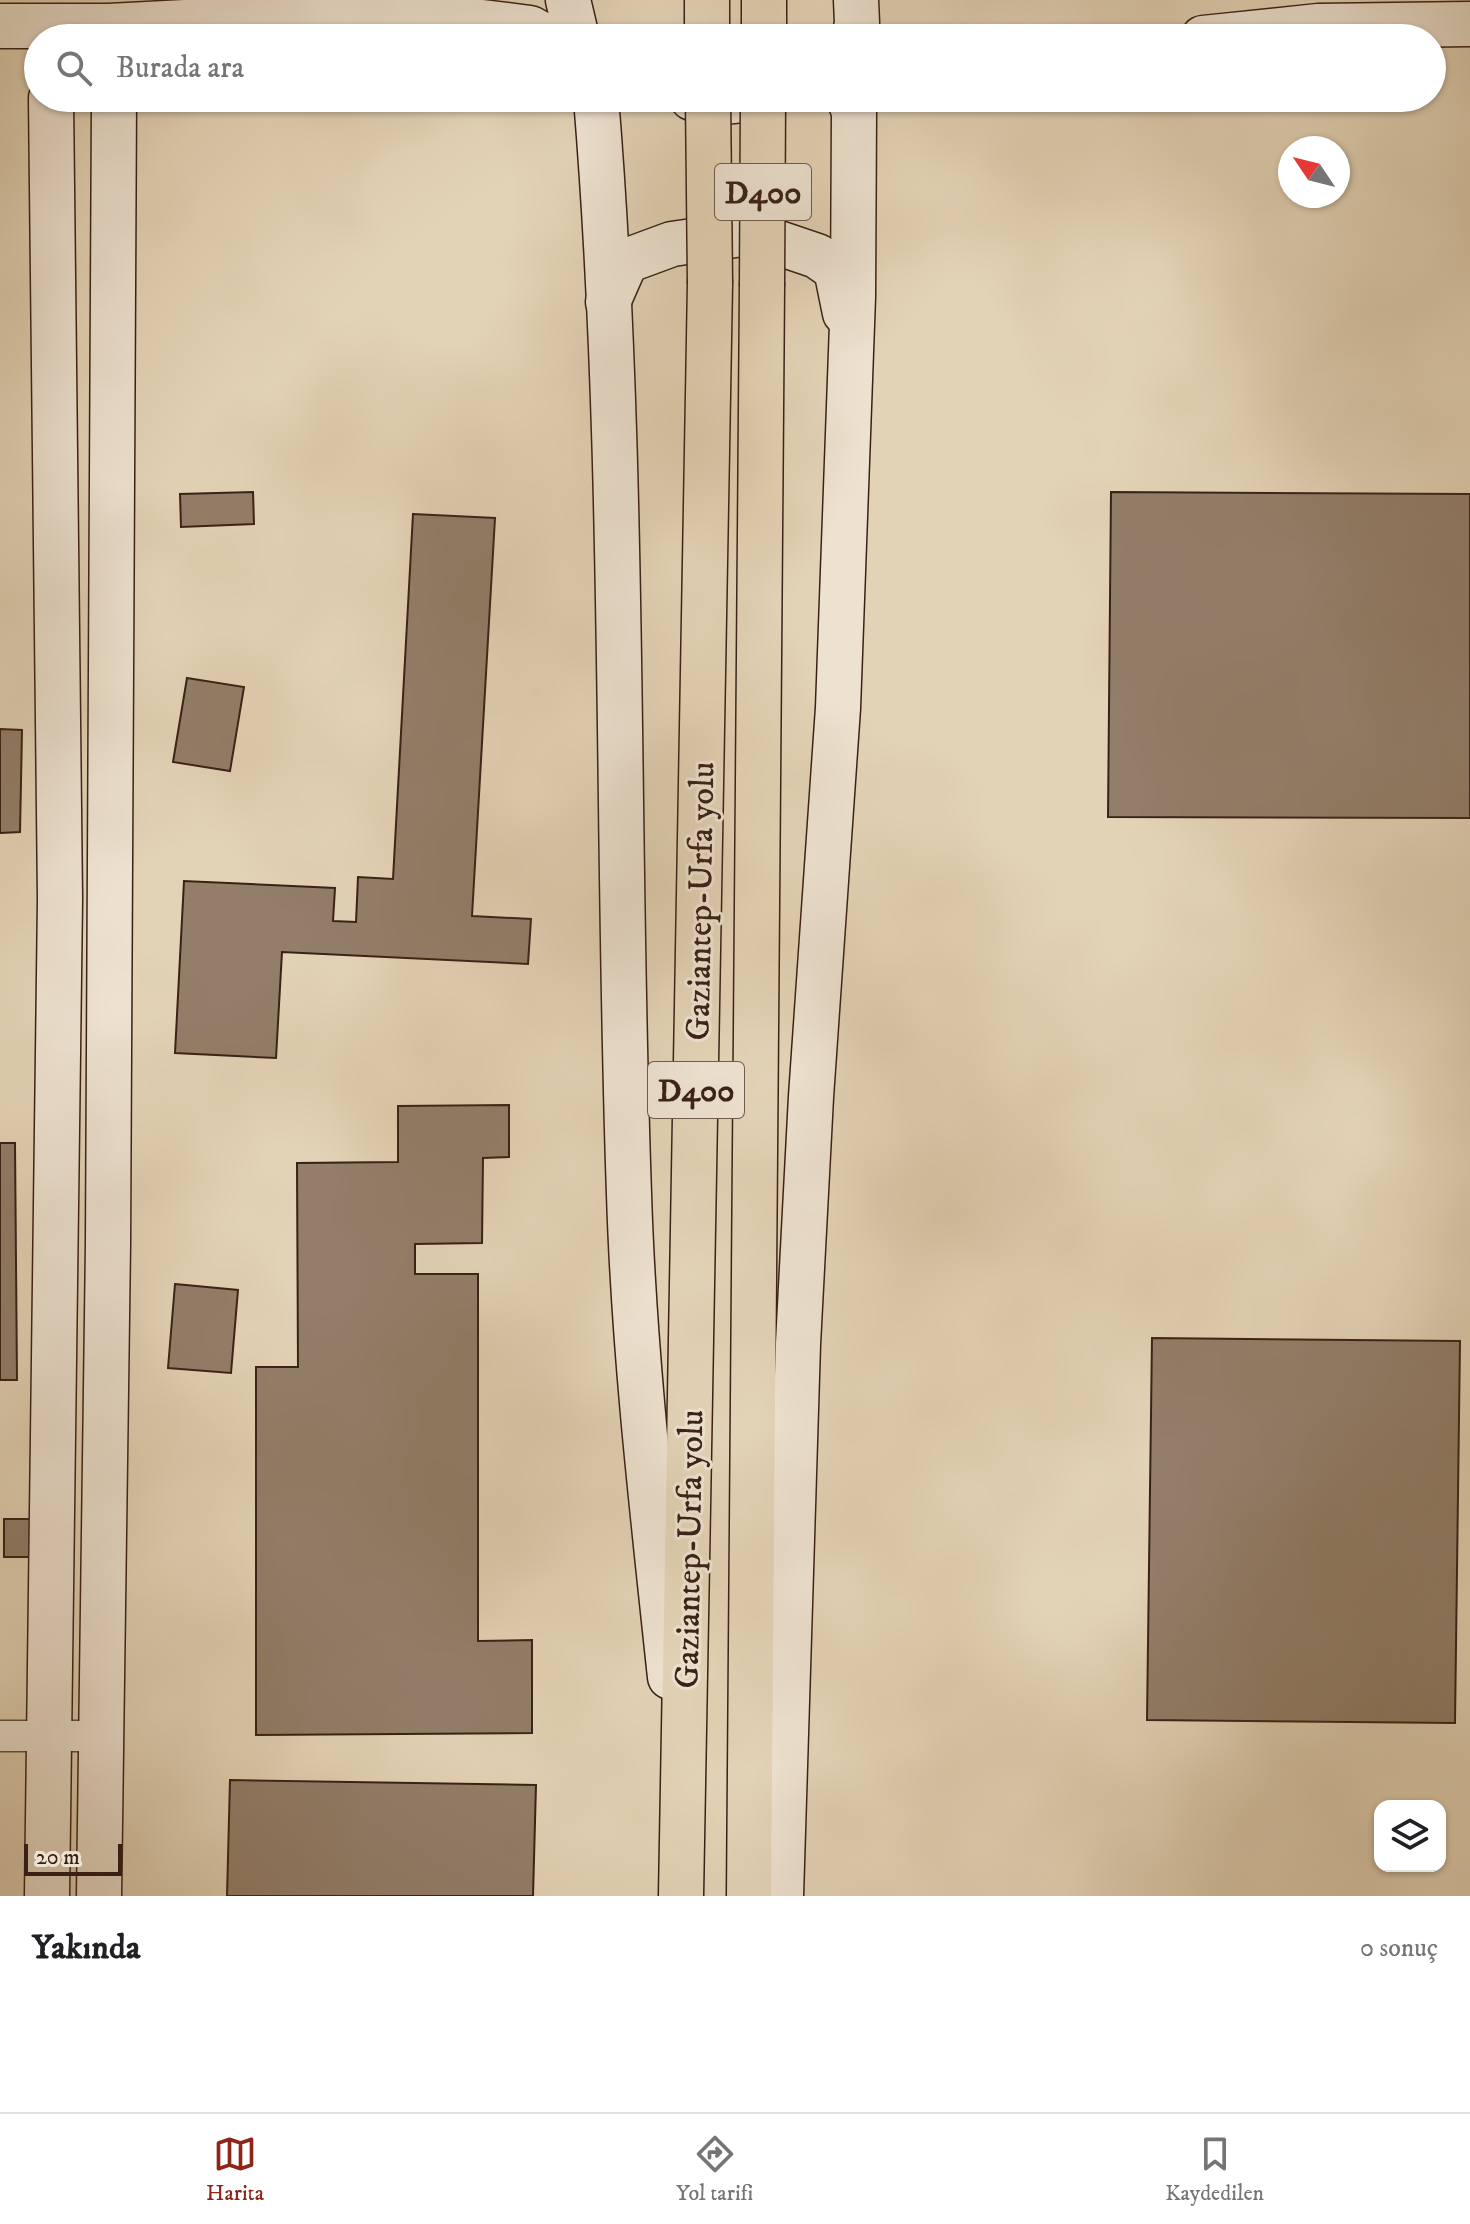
<!DOCTYPE html>
<html lang="tr">
<head>
<meta charset="utf-8">
<style>
  body { margin:0; font-family:"IM FELL DW Pica",serif; background:#f2f2f2; color:#202124 }
  .controls { position:absolute; right:24px; bottom:24px; display:grid; overflow:hidden; border-radius:16px; box-shadow:0 2px 6px #0004 }
  .controls button { width:72px; height:72px; display:grid; place-items:center; padding:0; border:0; border-bottom:2px solid #e0e0e0; background:#fff; color:#202124; font:40px sans-serif }
  .compass { position:absolute; left:1278px; top:136px; width:72px; height:72px; border-radius:50%; background:#fff; box-shadow:0 2px 6px #0004; rotate:305deg }
  .scale { position:absolute; left:24px; bottom:20px; width:98px; box-sizing:border-box; padding-left:8px; border:4px solid #3a2116; border-top:0; font-size:22px; line-height:28px; white-space:nowrap; color:#3a2116; -webkit-text-stroke:6px #ede2d0; paint-order:stroke }
  .list { margin:0; padding:0; list-style:none }
  h2 { display:flex; justify-content:space-between; align-items:center; height:104px; margin:0; padding:0 32px; font-size:34px }
  h2 small { font-size:26px; font-weight:400; color:#757577 }
  .icon { flex:none; width:44px; height:44px; fill:none; stroke:currentColor; stroke-width:2; stroke-linecap:round; stroke-linejoin:round }
  .map { position:relative; flex:none; width:1470px; height:1896px; overflow:hidden }
  .search { position:absolute; background:#fff; box-shadow:0 2px 6px #0004; left:24px; right:24px; top:24px; height:88px; display:flex; align-items:center; gap:20px; box-sizing:border-box; padding:0 28px; border-radius:44px; color:#757577; font-size:30px }
  .sheet { height:216px; background:#fff }
  nav { display:flex; justify-content:space-around; align-items:center; box-sizing:border-box; height:112px; border-top:2px solid #e0e0e0; background:#fff; font-size:22px; color:#757577 }
  nav a { display:grid; justify-items:center; gap:4px }
  nav .on { color:#8f2418 }
  .map>svg:first-child { display:block }
  .building { fill:#927e69; stroke:#3a2116; stroke-width:2 }
  .lines { fill:none; stroke-linecap:round; stroke-linejoin:round }
  .street-casing { stroke:#644e3e; stroke-width:33 }
  .secondary-casing { stroke:#3a2116; stroke-width:47 }
  .highway-casing { stroke:#3a2116; stroke-width:47 }
  .street { stroke:#ede2d0; stroke-width:30 }
  .secondary { stroke:#ede2d0; stroke-width:44 }
  .highway { stroke:#e3d3b6; stroke-width:44 }
  .highway-bridge-casing { stroke:#3a2116; stroke-width:47; stroke-linecap:butt }
  .highway-bridge { stroke:#e3d3b6; stroke-width:44 }
  .labels { text-anchor:middle; stroke-width:6; stroke-linejoin:round; paint-order:stroke }
  .shield { fill:#ede2d0; stroke:#705b4e; stroke-width:2 }
  .shield-label { font-size:32px; font-weight:bold; fill:#3a2116 }
  .street-label { font-size:34px; fill:#3a2116; stroke:#ede2d0 }
</style>
</head>
<body>
<div class="map">
<svg width="1470" height="1896" viewBox="0 0 1470 1896">
  <rect width="100%" height="100%" fill="#e3d3b6"/>
  <filter id="stains"><feTurbulence type="fractalNoise" baseFrequency=".0025" numOctaves="4"/><feColorMatrix values="0 0 0 0 .2 0 0 0 0 .09 0 0 0 0 .02 0 0 0 .5 -.17"/></filter>
  <radialGradient id="worn" r=".72"><stop offset=".6" stop-color="#630" stop-opacity="0"/><stop offset="1" stop-color="#630" stop-opacity=".3"/></radialGradient>
  <g class="building">
    <polygon points="253,492 254,524 181,527 180,494"/>
    <polygon points="1111,492 1470,494 1470,818 1108,817"/>
    <polygon points="413,514 495,518 472,916 531,919 528,964 282,952 276,1058 175,1053 184,881 335,888 333,921 356,922 358,877 393,879"/>
    <polygon points="187,678 244,687 230,771 173,762"/>
    <polygon points="0,729 22,730 20,832 0,833"/>
    <polygon points="509,1105 509,1157 483,1158 482,1243 415,1244 415,1274 478,1274 478,1641 532,1640 532,1733 256,1735 256,1367 298,1367 297,1163 398,1162 398,1106"/>
    <polygon points="0,1143 15,1143 17,1380 0,1380"/>
    <polygon points="175,1284 238,1290 231,1373 168,1368"/>
    <polygon points="1152,1338 1460,1341 1455,1723 1147,1720"/>
    <rect x="4" y="1519" width="27" height="38"/>
    <polygon points="230,1780 536,1785 533,1896 227,1896"/>
  </g>
  <g class="lines">
    <defs>
      <polyline id="street" points="0,1736 100,1736"/>
      <g id="secondary">
        <polyline points="568,0 577,38"/>
        <polyline points="0,26 109,26 393,11 530,28 548,38"/>
        <polyline points="854,38 857,23 856,0"/>
        <polyline points="1203,38 1318,26 1470,24"/>
        <path d="M596 98C626 463 616 829 629 1194 634 1356 653 1516 670 1677"/>
        <polyline points="692,98 723,102 764,98"/>
        <polyline points="608,302 626,261 672,244 749,233 817,256 836,269 845,313"/>
        <polyline points="47,1896 60,899 51,98"/>
        <polyline points="99,1896 108,1244 114,98"/>
        <polyline points="781,1896 798,1344 811,1097 838,708 853,297 854,112 849,98"/>
      </g>
      <g id="highway">
        <polyline points="707,0 707,38"/>
        <polyline points="764,38 764,0"/>
        <polyline points="681,1896 710,283"/>
        <polyline points="749,1896 762,286"/>
      </g>
    </defs>
    <use href="#street" class="street-casing"/>
    <use href="#secondary" class="secondary-casing"/>
    <use href="#highway" class="highway-casing"/>
    <use href="#street" class="street"/>
    <use href="#secondary" class="secondary"/>
    <use href="#highway" class="highway"/>
    <defs>
      <g id="highway-bridge">
        <polyline points="708,98 710,283"/>
        <polyline points="762,286 763,98"/>
      </g>
    </defs>
    <use href="#highway-bridge" class="highway-bridge-casing"/>
    <use href="#highway-bridge" class="highway-bridge"/>
  </g>
  <g class="labels">
    <g class="shield">
      <rect x="715" y="164" width="96" height="56" rx="6"/>
      <rect x="648" y="1062" width="96" height="56" rx="6"/>
    </g>
    <g class="shield-label">
      <text x="763" y="203">D400</text>
      <text x="696" y="1101">D400</text>
    </g>
    <g class="street-label">
      <text transform="translate(699 901) rotate(-89)" y="12">Gaziantep-Urfa yolu</text>
      <text transform="translate(688 1549) rotate(-89)" y="12">Gaziantep-Urfa yolu</text>
    </g>
  </g>
  <rect width="100%" height="100%" filter="url(#stains)"/>
  <rect width="100%" height="100%" fill="url(#worn)"/>
</svg>
<div class="controls">
<button><svg class="icon" aria-label="layers" viewBox="0 0 24 24"><path d="M12 4l9 5-9 5-9-5zM3 14l9 5 9-5"/></svg></button>
</div>
<svg class="compass" viewBox="-18 -18 36 36"><path d="M0-13l5 13h-10z" fill="#e53935"/><path d="M0 13l5-13h-10z" fill="#757577"/></svg>
<div class="scale">20 m</div>
<div class="search"><svg class="icon" aria-label="search" viewBox="0 0 24 24"><circle cx="10" cy="10" r="6"/><path d="M15 15l6 6"/></svg>Burada ara</div>
</div>
<section class="sheet">
<h2>Yakında<small>0 sonuç</small></h2>
<ul class="list">
</ul>
</section>
<nav>
<a class="on"><svg class="icon" aria-label="map" viewBox="0 0 24 24"><path d="M3 6l6-2 6 2 6-2v14l-6 2-6-2-6 2zM9 4v14M15 6v14"/></svg>Harita</a>
<a><svg class="icon" aria-label="directions" viewBox="0 0 24 24"><path d="M12 3l9 9-9 9-9-9zM9 14v-3h6M13 9l2 2-2 2"/></svg>Yol tarifi</a>
<a><svg class="icon" aria-label="saved" viewBox="0 0 24 24"><path d="M7 4h10v16l-5-4-5 4z"/></svg>Kaydedilen</a>
</nav>
</body>
</html>
